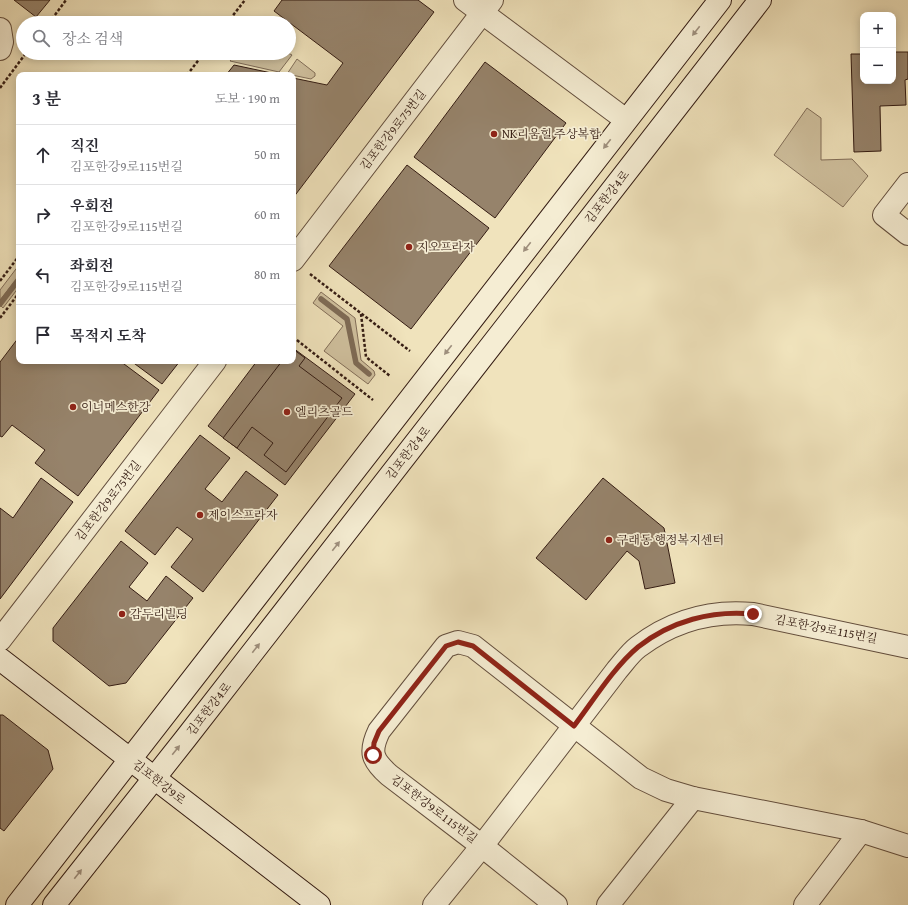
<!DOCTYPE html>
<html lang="ko">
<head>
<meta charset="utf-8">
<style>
  body { margin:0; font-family:"Gentium Book Plus","Noto Serif KR",serif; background:#f2f2f3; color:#2b2b33 }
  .controls { position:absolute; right:12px; top:12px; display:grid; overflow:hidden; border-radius:8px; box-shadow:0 2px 10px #0003 }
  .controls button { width:36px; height:36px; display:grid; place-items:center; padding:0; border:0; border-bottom:1px solid #e1e1e2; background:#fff; color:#2b2b33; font:20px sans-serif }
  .stop { position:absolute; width:12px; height:12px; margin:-9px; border:3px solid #8f2418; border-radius:50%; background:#fff }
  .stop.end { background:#8f2418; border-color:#fff; box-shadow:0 1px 4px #0008 }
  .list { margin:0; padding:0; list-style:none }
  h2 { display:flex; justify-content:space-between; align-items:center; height:52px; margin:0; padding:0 16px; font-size:17px }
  h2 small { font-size:13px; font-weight:400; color:#7c7c81 }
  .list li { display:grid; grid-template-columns:26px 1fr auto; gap:12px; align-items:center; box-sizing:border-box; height:60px; padding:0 16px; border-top:1px solid #e1e1e2 }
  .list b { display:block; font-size:15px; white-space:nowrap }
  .list p { margin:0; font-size:13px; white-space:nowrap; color:#7c7c81 }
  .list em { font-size:13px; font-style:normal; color:#7c7c81 }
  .icon { flex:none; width:22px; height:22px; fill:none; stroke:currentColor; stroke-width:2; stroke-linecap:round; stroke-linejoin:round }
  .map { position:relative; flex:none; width:908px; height:905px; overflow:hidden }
  .search { position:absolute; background:#fff; box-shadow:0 2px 10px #0003; left:16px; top:16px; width:280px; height:44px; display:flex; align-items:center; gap:10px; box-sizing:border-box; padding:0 14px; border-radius:22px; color:#7c7c81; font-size:15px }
  .panel { position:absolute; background:#fff; box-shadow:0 2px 10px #0003; left:16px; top:72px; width:280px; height:292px; border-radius:8px }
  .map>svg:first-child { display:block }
  .green { fill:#d0c19f; stroke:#826e59; fill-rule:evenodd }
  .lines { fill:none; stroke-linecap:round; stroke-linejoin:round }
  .stream { stroke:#7e6b56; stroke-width:5.5 }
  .building { fill:#96836b; stroke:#341c13 }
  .street-casing { stroke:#634e3d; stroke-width:24 }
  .secondary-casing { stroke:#341c13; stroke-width:24 }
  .path { stroke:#341c13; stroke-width:2.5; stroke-dasharray:3 2; stroke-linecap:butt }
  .street { stroke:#f5edd3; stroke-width:22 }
  .secondary { stroke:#f5edd3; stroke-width:22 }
  .oneway { fill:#9e8f7d }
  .route { stroke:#8f2418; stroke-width:5 }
  .poi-dot { fill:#8f2418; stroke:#f5edd3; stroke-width:1.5 }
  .labels { text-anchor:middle; stroke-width:3.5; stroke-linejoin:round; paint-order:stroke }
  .street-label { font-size:12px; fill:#341c13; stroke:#f5edd3 }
  .poi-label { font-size:12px; fill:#341c13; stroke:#f5edd3; text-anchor:start }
</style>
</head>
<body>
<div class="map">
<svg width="908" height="905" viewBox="0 0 908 905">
  <rect width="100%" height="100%" fill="#f0e3bc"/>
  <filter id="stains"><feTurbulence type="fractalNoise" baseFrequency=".005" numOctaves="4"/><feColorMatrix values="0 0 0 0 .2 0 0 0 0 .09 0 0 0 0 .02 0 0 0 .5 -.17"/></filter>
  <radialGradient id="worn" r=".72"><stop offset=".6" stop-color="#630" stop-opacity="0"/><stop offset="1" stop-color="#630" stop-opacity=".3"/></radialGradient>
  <g class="green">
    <polygon points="237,53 288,53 292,55 279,72 230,61"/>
    <polygon points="297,59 315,73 315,76 311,79 287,74"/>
    <polygon points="807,108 821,118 821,160 852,159 868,176 843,207 774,155"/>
    <polygon points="19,265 19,276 0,300 0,290"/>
    <polygon points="19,281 19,287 3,308 0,305"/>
    <path d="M321 292 355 318 361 360 374 371 375 375 368 384 324 351 343 326 313 303ZM320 299 348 319 356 363 369 375 355 364 346 319Z"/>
  </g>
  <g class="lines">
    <g class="stream">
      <polyline points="321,299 347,319 356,363 369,374"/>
      <polyline points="0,304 19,279"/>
    </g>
  </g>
  <g class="building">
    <polygon points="14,0 50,0 36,17"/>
    <polygon points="282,0 418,0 434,12 293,198 293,78 327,85 343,63 274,11"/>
    <polygon points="893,52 908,52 908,79 905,80 906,105 880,106 881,151 854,152 851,54 863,54 863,81 893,81"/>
    <polygon points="485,62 566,123 495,218 414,157"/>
    <polygon points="234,65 281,75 226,75"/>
    <polygon points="407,165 489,228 411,329 329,266"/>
    <polygon points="19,337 19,361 120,361 159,390 78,496 35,463 45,450 12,425 2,437 0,436 0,362"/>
    <polygon points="293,348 355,394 285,485 208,426 257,361 293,361"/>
    <polygon points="293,349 305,358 299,366 342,398 286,472 264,455 273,443 252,427 237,448 223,438 282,361 293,361"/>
    <polygon points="131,361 180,361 162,384"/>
    <polygon points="200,435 230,458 205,489 222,502 246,471 278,495 203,592 171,567 193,539 177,527 155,555 125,531"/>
    <polygon points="41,478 73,502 0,599 0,508 13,518"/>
    <polygon points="603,478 664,528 675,583 645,589 639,561 627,551 586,600 536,558"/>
    <polygon points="121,541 148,563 129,587 147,601 166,576 193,598 126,683 109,686 53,641 53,628"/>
    <polygon points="0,715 3,715 48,750 53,769 4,831 0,828"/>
  </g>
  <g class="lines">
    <defs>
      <g id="street">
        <polyline points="465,0 626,120"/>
        <polyline points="0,29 2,42 0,49"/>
        <polyline points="908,184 884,215 908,234"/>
        <polyline points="293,260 492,0"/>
        <polyline points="0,640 215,361"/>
        <path d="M434 905 482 846 617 670C624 662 630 653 638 647 672 621 711 610 753 614L908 647"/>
        <path d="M556 905 482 846 389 775C372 760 369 752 379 731L446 646 458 642 473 646 641 778 666 790 693 798 861 831 908 846"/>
        <polyline points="608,905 693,798"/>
        <polyline points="805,905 861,831"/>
      </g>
      <g id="secondary">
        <polyline points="0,659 319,905"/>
        <polyline points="17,905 720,0"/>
        <polyline points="54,905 186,738 760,0"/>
      </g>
    </defs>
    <use href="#street" class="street-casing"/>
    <use href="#secondary" class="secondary-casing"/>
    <g class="path">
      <polyline points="49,23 66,0"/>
      <polyline points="227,23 245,0"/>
      <polyline points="187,75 204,53"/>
      <polyline points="0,88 26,53"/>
      <polyline points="310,274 410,351"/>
      <polyline points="0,281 19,256"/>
      <polyline points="361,314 366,357 390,376"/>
      <polyline points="0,318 19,293"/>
      <polyline points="293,337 373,400"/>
    </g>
    <use href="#street" class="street"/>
    <use href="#secondary" class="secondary"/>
  </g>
  <defs><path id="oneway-solid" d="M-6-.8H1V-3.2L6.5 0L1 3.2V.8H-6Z"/></defs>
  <g class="oneway">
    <use href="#oneway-solid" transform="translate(696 31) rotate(128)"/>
    <use href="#oneway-solid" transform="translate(607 144) rotate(128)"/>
    <use href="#oneway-solid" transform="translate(527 247) rotate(128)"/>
    <use href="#oneway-solid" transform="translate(448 350) rotate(128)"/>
    <use href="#oneway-solid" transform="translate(336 546) rotate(-52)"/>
    <use href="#oneway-solid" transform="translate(256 648) rotate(-52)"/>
    <use href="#oneway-solid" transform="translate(176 750) rotate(-51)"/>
    <use href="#oneway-solid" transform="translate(78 874) rotate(-52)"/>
  </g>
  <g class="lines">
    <path class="route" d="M373 755 374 743 379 731 446 646 458 642 473 646 574 726C593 701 614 667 638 647 671 621 712 610 753 614"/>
  </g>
  <g class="poi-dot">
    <circle cx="494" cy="134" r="4"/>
    <circle cx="409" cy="247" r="4"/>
    <circle cx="73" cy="407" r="4"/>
    <circle cx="287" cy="412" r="4"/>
    <circle cx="200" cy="515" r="4"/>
    <circle cx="609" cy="540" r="4"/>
    <circle cx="122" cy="614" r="4"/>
  </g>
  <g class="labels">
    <g class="street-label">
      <text transform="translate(393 130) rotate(-52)" y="4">김포한강9로75번길</text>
      <text transform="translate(607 197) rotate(-52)" y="4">김포한강4로</text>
      <text transform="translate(408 453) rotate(-52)" y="4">김포한강4로</text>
      <text transform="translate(108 501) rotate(-52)" y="4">김포한강9로75번길</text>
      <text transform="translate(826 629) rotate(11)" y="4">김포한강9로115번길</text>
      <text transform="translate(209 709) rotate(-52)" y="4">김포한강4로</text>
      <text transform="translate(159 782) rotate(38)" y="4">김포한강9로</text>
      <text transform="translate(434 809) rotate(37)" y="4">김포한강9로115번길</text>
    </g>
    <g class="poi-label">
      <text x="502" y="138">NK리움힐 주상복합</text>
      <text x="417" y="251">지오프라자</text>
      <text x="81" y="411">이너메스한강</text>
      <text x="295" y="416">엘리츠골드</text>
      <text x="208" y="519">제이스프라자</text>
      <text x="617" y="544">구래동 행정복지센터</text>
      <text x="130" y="618">감두리빌딩</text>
    </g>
  </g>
  <rect width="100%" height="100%" filter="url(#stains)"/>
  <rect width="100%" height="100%" fill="url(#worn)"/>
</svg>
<div class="controls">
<button>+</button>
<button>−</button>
</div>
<div class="stop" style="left:373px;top:755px"></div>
<div class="stop end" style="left:753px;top:614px"></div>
<div class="search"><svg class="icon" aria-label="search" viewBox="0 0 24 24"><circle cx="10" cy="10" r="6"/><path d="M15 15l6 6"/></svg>장소 검색</div>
<section class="panel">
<h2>3 분<small>도보 · 190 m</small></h2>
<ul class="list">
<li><svg class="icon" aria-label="ahead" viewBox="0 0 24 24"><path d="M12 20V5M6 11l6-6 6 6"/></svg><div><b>직진</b><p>김포한강9로115번길</p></div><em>50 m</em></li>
<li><svg class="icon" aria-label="right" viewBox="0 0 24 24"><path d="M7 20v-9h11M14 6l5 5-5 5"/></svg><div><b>우회전</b><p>김포한강9로115번길</p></div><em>60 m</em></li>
<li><svg class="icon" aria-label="left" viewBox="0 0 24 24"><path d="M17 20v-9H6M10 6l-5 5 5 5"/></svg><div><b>좌회전</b><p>김포한강9로115번길</p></div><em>80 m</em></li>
<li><svg class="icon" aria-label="arrive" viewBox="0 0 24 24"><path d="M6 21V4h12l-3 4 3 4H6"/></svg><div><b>목적지 도착</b></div></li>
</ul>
</section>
</div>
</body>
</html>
